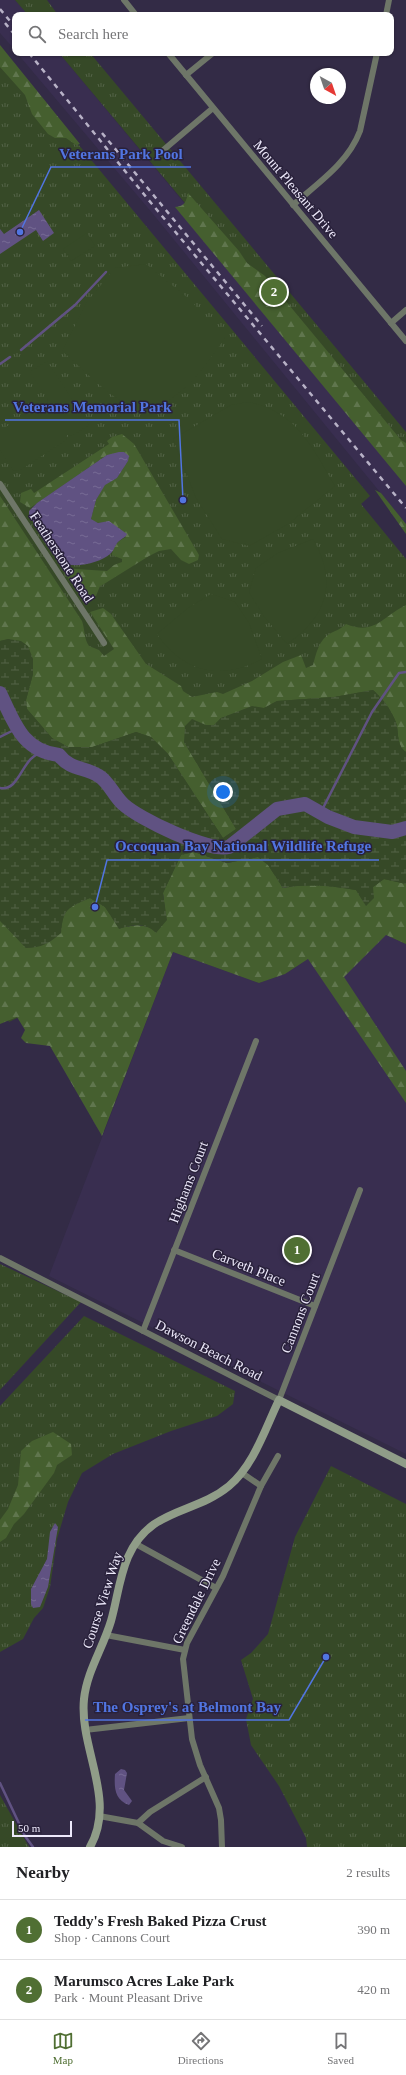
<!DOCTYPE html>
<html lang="en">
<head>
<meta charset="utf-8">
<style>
  body { margin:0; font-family:Georgia,serif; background:#f6f6f6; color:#202124 }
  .compass { position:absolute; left:310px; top:68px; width:36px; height:36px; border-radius:50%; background:#fff; box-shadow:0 1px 3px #0004; rotate:140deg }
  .scale { position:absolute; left:12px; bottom:10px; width:60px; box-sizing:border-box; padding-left:4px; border:2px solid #ede9fb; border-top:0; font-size:11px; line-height:14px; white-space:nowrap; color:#ede9fb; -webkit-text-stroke:3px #29213b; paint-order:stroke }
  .you { position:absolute; left:223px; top:792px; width:14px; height:14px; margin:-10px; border:3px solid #fff; border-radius:50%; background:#1a73e8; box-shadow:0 0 0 6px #1a73e833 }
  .badge { display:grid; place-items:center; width:26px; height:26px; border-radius:50%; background:#506f33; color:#fff; font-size:13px; font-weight:700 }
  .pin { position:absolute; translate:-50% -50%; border:2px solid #fff; box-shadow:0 1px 4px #0006 }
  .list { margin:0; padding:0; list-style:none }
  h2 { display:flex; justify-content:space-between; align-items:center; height:52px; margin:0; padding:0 16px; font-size:17px }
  h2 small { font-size:13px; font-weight:400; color:#757577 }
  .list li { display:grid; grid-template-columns:26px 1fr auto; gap:12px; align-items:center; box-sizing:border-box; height:60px; padding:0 16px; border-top:1px solid #e0e0e0 }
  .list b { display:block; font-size:15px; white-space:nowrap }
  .list p { margin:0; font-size:13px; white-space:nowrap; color:#757577 }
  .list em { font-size:13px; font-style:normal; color:#757577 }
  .icon { flex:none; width:22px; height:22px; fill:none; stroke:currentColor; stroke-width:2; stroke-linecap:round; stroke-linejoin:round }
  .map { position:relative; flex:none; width:406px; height:1847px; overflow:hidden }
  .search { position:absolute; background:#fff; box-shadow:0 1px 3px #0004; left:12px; right:12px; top:12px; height:44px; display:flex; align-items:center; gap:10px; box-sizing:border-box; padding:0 14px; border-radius:8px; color:#757577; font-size:15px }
  .sheet { height:172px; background:#fff }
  nav { display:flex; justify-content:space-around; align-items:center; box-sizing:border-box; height:56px; border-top:1px solid #e0e0e0; background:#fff; font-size:11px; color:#757577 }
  nav a { display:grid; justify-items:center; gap:2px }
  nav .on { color:#506f33 }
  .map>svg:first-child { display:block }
  .built { fill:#392e50 }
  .grass { fill:url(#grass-tufts) }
  .forest { fill:url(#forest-firs) }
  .wetland { fill:url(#wetland-marsh) }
  .pitch { fill:#364927 }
  .water { fill:url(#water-ripples) }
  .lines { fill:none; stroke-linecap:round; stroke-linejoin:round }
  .stream { stroke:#605282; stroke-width:2.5 }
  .river { stroke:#605282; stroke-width:14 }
  .street { stroke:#6e7668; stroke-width:6 }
  .secondary { stroke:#909d88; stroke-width:8 }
  .rail { stroke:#b8b2c7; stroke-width:2.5; stroke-dasharray:5 5; stroke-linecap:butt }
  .labels { text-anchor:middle; stroke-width:3; stroke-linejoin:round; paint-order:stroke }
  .street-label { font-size:14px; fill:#ede9fb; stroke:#29213b }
  .leader { fill:none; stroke:#5175e1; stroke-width:1.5 }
  .callout-dot { fill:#5175e1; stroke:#29213b; stroke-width:1.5 }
  .callout-label { font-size:15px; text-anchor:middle; font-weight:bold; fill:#5175e1; stroke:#29213b; stroke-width:3; stroke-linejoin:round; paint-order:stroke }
</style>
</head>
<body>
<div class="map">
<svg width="406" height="1847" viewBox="0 0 406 1847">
  <defs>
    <pattern id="grass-tufts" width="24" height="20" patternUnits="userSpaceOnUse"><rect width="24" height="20" fill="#364927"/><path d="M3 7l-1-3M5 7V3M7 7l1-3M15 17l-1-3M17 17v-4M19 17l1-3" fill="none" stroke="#536347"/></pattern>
    <pattern id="forest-firs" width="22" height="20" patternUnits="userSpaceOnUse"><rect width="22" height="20" fill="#455f2f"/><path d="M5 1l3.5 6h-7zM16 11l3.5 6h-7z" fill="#60764e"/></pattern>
    <pattern id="wetland-marsh" width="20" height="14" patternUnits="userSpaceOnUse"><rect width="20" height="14" fill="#364927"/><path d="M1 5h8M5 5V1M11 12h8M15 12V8" fill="none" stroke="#536347"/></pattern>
    <pattern id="water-ripples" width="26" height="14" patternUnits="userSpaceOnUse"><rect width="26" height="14" fill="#605282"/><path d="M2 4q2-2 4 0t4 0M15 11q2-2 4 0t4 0" fill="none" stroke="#776b95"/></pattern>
  </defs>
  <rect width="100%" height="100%" fill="#332b46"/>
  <g class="built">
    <polygon points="0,0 15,0 28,15 15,15 15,50 0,33"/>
    <polygon points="17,53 59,53 406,469 406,524 153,214"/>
    <polygon points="386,935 406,944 406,1454 49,1276 173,952 259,983 285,974 308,959"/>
  </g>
  <g class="grass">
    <polygon points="15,0 47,0 58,15 28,15"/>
    <polygon points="0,50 370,496 361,504 406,559 406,944 211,852 35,1009 9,1022 0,1002"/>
    <polygon points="59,53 90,53 406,432 406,466"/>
    <polygon points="0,1264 81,1302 0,1390"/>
    <polygon points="84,1316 235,1391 233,1404 217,1416 171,1431 113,1454 82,1473 68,1502 57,1539 50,1587 43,1608 34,1618 23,1639 0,1652 0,1406"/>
    <polygon points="331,1466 406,1504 406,1847 307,1847 306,1838 279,1786 251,1745 246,1719 253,1699 241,1660 251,1653 268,1634 295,1537"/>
    <polygon points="0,1795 29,1847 0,1847"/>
  </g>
  <g class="forest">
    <polygon points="0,45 80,144 76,145 66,138 55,138 48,134 32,114 25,95 0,67"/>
    <path d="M188 193 239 251 247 263 265 276 401 440 406 443V486L175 207C185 206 186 202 188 193Z"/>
    <path d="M122 434 134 444 199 555 198 560 189 564 181 560 171 549 159 551 149 556 104 584 100 586 96 596 87 597 76 589 61 568 107 571 114 565 122 562V559L112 555C113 546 118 541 126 537L109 522C102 523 96 524 91 519L96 500 105 484 117 478 128 461 107 455 30 508 20 502 21 493 31 489 34 493 109 444 107 441 112 437Z"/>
    <polygon points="375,490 381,493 406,524 406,534"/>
    <path d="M0 496 82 621C85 630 84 639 89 646L99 650 104 656 114 649 90 612 103 608 111 614 146 664 181 686 183 691 192 697 217 692 223 694 252 681 283 662 301 655 306 668 313 665C316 654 319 639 331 633 337 630 341 629 346 624 375 636 383 616 406 605V752C395 744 400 730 395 720 390 708 382 698 373 690L334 697 277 701 264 708 252 707 221 718 214 725H206L184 742 236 829 223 838 168 754 151 737 136 732 92 747H68L52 738 27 709 26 700 33 674V659L9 639 0 641Z"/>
    <path d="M194 852 227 863 258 857 268 865 283 888C308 883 332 886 356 890L366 906 373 887 384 879 406 884V944L386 935 344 977 406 1071V1103L308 959 285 974 259 983 173 952 102 1136 50 1046 26 1043 21 1038 25 1030 17 1017 0 1024V921L26 948 61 933C63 908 68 908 90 898L105 907 119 928 137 925 150 927 166 920 163 893 181 855Z"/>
    <polygon points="53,1432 71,1444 72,1455 57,1465 54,1473 24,1514 14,1524 6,1538 0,1542 0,1520 8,1509 18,1485 21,1451 32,1441"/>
  </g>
  <path class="wetland" d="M8 639 21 641 28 646 33 659V674L26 700 27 709 52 738 68 747H93L136 732 151 737 168 754 223 838 236 829 184 742 185 726 192 719 206 725H214L221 718 252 706 264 708 277 701 334 697 373 690C382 698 390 708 395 720 400 730 395 744 406 752V884L384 879 373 887 374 898 366 906 356 890C332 886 308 883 283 888L268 865 258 857 227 863 194 852 181 855 163 893 167 920 156 933C145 922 133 925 119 929L105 907 90 898C68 907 63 908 61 933 50 943 41 948 26 948L0 920V641Z"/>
  <g class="pitch">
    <polygon points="87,233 95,246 71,261 63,249"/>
    <path d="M146 264 189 299 225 338C204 367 167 426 123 402 103 391 80 366 62 351L87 302 115 268Z"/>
    <polygon points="47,361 89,425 72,436 67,435 66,440 19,471 13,470 0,450 0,431 42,403 47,404 48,399 30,372"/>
    <path d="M248 402C296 411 312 447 335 486L288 524 249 546 222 539 196 498 173 439 231 405Z"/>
    <path d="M313 539C338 582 327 617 287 644L263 615 249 592 256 568 278 553Z"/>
    <path d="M211 594 235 602 249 623 262 659C222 681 183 673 157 634L188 608Z"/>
  </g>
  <g class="water">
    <polygon points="39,210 54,233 43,241 36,230 0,254 0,229 4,234"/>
    <path d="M119 452H124L129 456 128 461 117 478 105 485 96 500 91 519 98 523 109 521 127 534C125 538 122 538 118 542 115 545 114 551 110 554 100 563 72 570 60 561 47 550 38 529 29 515V511L37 503 107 455Z"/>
    <polygon points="55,1523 58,1527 48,1587 40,1607 33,1608 31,1604 31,1589 47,1559 50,1532"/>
    <path d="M121 1769 125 1770 127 1773 124 1790 132 1801 129 1805C115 1800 114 1789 115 1774Z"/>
  </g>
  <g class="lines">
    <g class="stream">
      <polyline points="21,350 75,305 106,272"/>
      <polyline points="0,364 10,357"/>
      <polyline points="0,737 14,730 20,733"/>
      <path d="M0 788C21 792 21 755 44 752"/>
      <polyline points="321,812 372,712 399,673 406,672"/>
      <polyline points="0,1783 25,1836 33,1847"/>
    </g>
    <path class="river" d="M0 693C14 722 22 751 59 755 70 770 85 767 99 776 109 782 114 796 123 804 139 819 208 852 229 847L277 809 305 804 328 817 354 827 392 832 406 828"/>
    <g class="street">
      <polyline points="124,0 136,15"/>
      <polyline points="386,15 389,0"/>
      <polyline points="168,53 406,341"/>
      <polyline points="186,75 213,53"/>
      <polyline points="161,152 213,108"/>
      <path d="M293 205C318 183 348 163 360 131L377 53"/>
      <polyline points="391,323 406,310"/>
      <polyline points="0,484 104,643"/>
      <polyline points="174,1250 315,1306"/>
      <polyline points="0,1258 279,1400 360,1190"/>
      <polyline points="143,1331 256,1041"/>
      <polyline points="261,1486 278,1456"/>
      <polyline points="136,1544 216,1588"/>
      <polyline points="106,1635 185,1650"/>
      <polyline points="85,1730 189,1718"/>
      <polyline points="99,1816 138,1823 163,1841 182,1847"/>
      <polyline points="138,1823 150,1812 206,1777"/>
      <polyline points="222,1847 221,1820 219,1808 200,1765 192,1739 183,1659 187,1643 223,1576 261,1486 242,1473"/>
    </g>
    <path class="secondary" d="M90 1847C117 1799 79 1749 84 1699 87 1671 103 1648 111 1621 117 1600 119 1578 128 1557 150 1507 194 1515 229 1486 254 1465 265 1429 279 1400L406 1464"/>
    <g class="rail">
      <polyline points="0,9 15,27"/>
      <polyline points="5,23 15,35"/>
      <polyline points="29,53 147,198 406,508"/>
      <polyline points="102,133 262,326"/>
    </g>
  </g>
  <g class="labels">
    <g class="street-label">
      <text transform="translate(296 189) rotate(50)" y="5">Mount Pleasant Drive</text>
      <text transform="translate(62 557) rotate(57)" y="5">Featherstone Road</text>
      <text transform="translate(188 1182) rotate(-69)" y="5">Highams Court</text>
      <text transform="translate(249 1267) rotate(22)" y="5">Carveth Place</text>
      <text transform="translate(300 1313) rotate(-69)" y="5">Cannons Court</text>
      <text transform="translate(209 1350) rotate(27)" y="5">Dawson Beach Road</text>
      <text transform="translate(102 1600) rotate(-72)" y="5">Course View Way</text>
      <text transform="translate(196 1601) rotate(-64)" y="5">Greendale Drive</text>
    </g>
  </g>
  <path class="leader" d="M20 232L51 167H191M183 500L179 420H5M95 907L107 860H379M326 1657L289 1720H85"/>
  <g class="callout-dot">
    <circle cx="20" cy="232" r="4"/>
    <circle cx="183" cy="500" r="4"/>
    <circle cx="95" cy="907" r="4"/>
    <circle cx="326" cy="1657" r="4"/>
  </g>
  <g class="callout-label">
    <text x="121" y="159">Veterans Park Pool</text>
    <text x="92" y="412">Veterans Memorial Park</text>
    <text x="243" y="851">Occoquan Bay National Wildlife Refuge</text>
    <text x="187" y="1712">The Osprey's at Belmont Bay</text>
  </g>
</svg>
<svg class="compass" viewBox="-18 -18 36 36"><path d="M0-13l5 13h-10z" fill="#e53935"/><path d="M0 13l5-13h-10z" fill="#757577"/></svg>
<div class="scale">50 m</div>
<div class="you"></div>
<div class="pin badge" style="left:297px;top:1250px">1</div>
<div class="pin badge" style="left:274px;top:292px">2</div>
<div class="search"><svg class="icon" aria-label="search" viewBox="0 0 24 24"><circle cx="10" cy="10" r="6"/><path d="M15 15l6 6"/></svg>Search here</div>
</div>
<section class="sheet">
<h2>Nearby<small>2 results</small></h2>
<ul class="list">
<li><span class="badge">1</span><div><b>Teddy's Fresh Baked Pizza Crust</b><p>Shop · Cannons Court</p></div><em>390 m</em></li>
<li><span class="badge">2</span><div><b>Marumsco Acres Lake Park</b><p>Park · Mount Pleasant Drive</p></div><em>420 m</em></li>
</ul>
</section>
<nav>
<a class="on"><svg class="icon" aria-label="map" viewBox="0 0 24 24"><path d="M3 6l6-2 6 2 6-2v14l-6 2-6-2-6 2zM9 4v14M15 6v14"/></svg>Map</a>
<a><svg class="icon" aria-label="directions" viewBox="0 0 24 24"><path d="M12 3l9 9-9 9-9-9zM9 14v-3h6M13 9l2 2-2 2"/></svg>Directions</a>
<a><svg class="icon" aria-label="saved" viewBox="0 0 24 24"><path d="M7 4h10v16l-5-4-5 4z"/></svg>Saved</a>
</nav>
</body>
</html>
